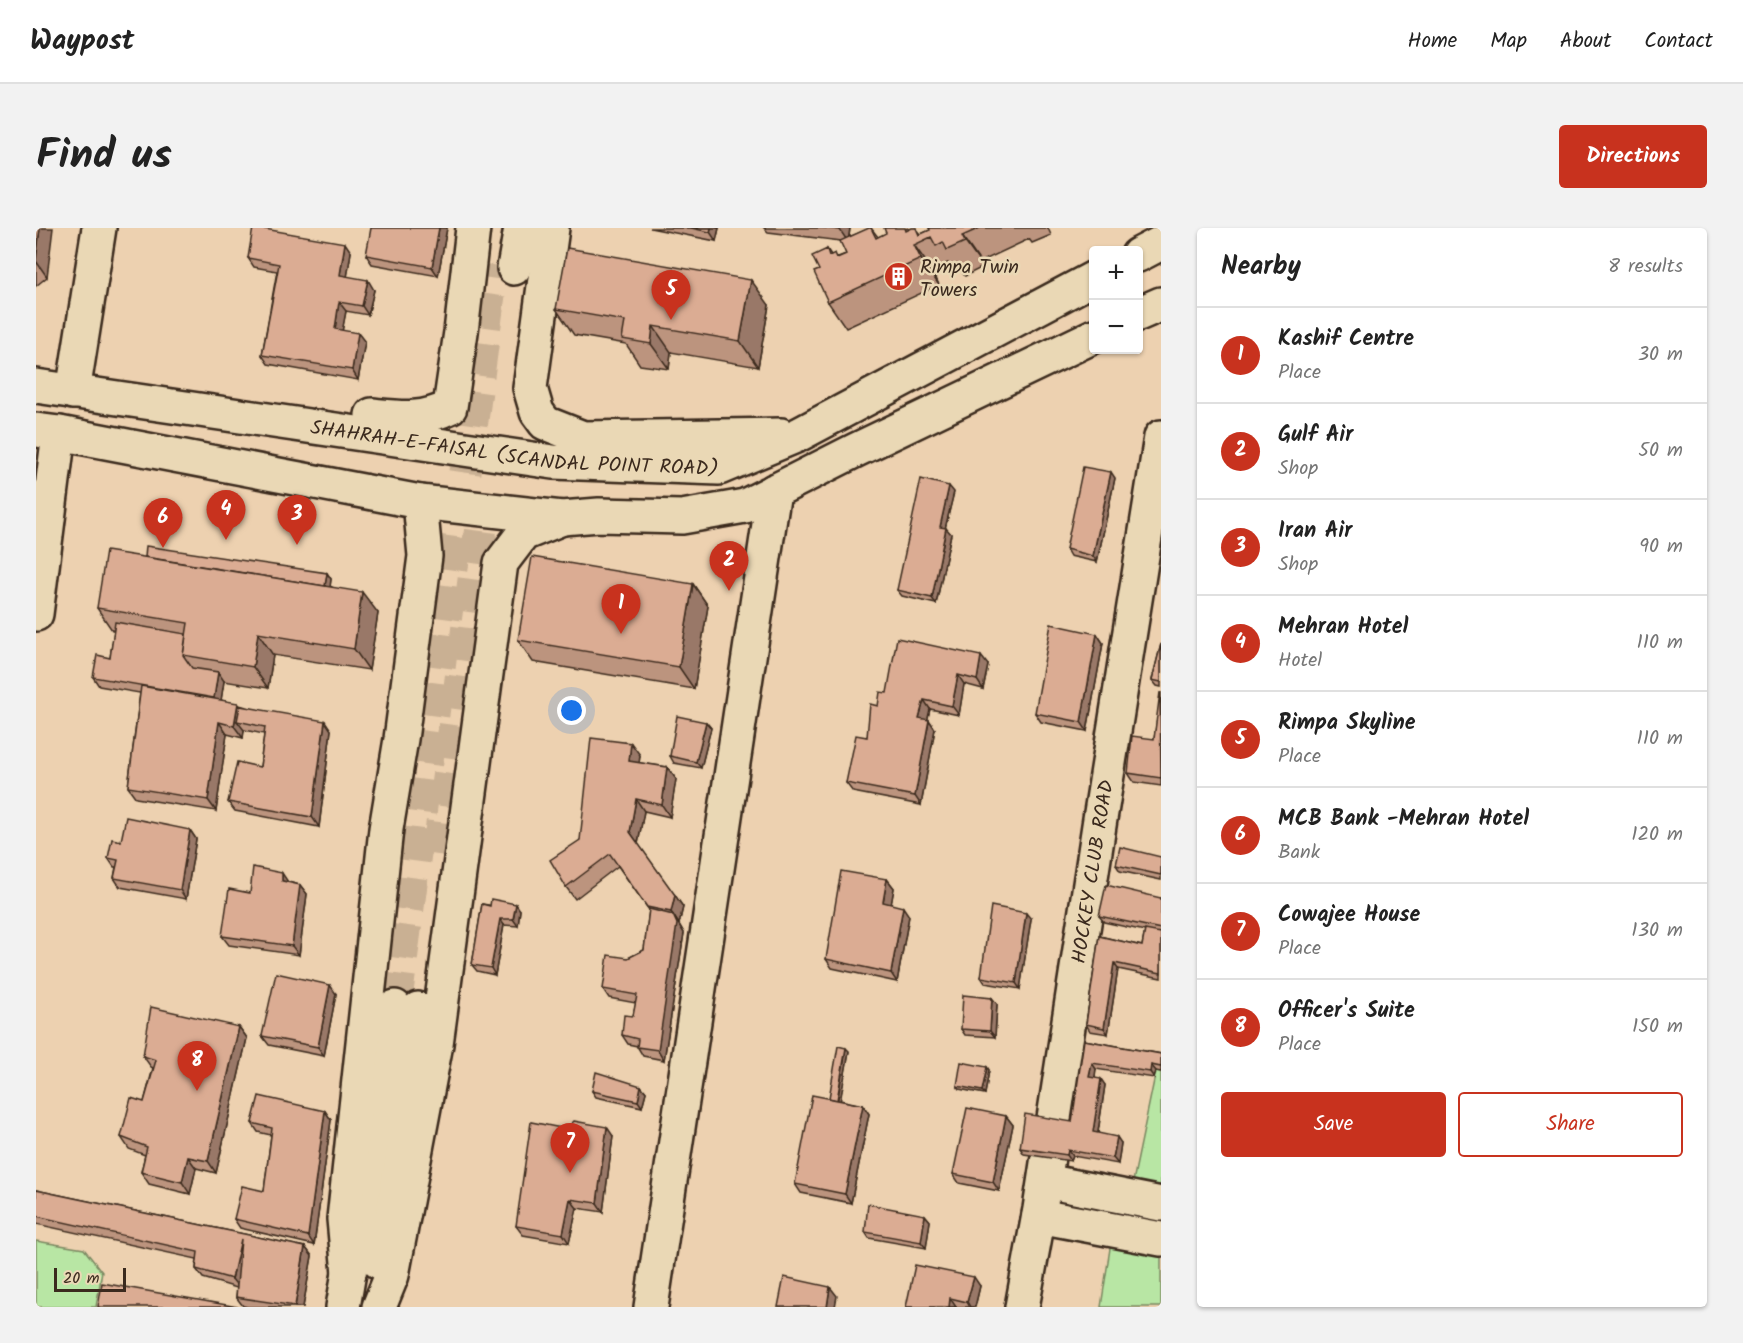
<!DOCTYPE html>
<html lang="en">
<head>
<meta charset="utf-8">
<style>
  body { margin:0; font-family:Kalam,sans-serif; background:#f2f2f2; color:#222 }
  .controls { position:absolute; right:18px; top:18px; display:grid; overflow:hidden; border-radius:6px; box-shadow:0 2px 4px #0004 }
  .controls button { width:54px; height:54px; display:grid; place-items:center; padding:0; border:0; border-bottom:2px solid #e0e0e0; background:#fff; color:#222; font:30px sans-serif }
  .scale { position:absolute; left:18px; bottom:15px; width:72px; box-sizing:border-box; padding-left:6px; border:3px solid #3b2a1e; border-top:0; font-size:16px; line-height:21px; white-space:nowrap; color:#3b2a1e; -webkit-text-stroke:4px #ead8b5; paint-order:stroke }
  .you { position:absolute; left:536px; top:483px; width:21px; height:21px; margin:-15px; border:4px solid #fff; border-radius:50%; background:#1a73e8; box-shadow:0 0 0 9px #1a73e833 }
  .badge { display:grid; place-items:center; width:39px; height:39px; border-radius:50%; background:#c8321e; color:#fff; font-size:20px; font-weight:700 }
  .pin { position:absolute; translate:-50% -50px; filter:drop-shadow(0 2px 3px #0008) }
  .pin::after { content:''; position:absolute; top:32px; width:21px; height:18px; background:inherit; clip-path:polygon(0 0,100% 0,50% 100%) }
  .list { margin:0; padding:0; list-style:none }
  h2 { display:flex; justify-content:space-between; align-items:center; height:78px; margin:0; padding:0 24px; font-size:26px }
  h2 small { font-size:20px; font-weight:400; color:#767676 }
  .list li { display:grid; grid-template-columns:39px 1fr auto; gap:18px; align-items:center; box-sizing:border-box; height:96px; padding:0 24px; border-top:2px solid #e0e0e0 }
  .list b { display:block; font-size:22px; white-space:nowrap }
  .list p { margin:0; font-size:20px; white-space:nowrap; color:#767676 }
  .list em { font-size:20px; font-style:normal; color:#767676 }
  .actions { display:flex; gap:12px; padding:18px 24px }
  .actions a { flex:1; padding:14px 0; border:2px solid #c8321e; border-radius:6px; text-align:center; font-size:21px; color:#c8321e }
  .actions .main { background:#c8321e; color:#fff }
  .map { position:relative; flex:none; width:1125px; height:1079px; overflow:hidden; border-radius:6px }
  header { display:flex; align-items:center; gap:36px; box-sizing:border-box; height:84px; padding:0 30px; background:#fff; border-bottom:2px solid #e0e0e0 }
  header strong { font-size:28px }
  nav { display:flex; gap:33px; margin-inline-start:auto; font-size:21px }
  .intro { display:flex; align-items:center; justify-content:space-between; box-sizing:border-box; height:144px; padding:0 36px }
  h1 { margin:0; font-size:42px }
  .button { padding:15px 27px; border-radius:6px; background:#c8321e; color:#fff; font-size:21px; font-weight:700 }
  main { display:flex; gap:36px; padding:0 36px }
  aside { flex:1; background:#fff; border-radius:6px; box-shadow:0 2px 4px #0004 }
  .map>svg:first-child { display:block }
  .green { fill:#b8e6a4; stroke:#7a8861; stroke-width:1.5 }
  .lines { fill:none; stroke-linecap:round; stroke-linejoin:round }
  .major-tunnel { stroke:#c9b093; stroke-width:33; stroke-dasharray:33 16; stroke-linecap:butt }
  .minor-casing { stroke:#3b2a1e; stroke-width:38 }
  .major-casing { stroke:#3b2a1e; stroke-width:38 }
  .highway-casing { stroke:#3b2a1e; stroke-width:38 }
  .minor { stroke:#ead8b5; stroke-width:33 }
  .major { stroke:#ead8b5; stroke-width:33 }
  .highway { stroke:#ead8b5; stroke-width:33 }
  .wall { fill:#bc947e; stroke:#3b2a1e; stroke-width:1.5 }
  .shaded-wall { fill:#997867; stroke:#3b2a1e; stroke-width:1.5 }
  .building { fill:#dbac93; stroke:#3b2a1e; stroke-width:1.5 }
  .labels { text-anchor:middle; stroke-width:5; stroke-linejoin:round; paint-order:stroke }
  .poi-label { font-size:20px; fill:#3b2a1e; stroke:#ead8b5; text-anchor:start }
  .street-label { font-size:20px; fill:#3b2a1e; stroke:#ead8b5 }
</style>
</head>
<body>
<header>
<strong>Waypost</strong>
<nav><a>Home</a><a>Map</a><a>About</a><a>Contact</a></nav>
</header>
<div class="intro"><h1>Find us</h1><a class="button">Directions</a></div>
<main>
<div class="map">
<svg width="1125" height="1079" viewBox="0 0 1125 1079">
  <rect width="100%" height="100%" fill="#edd1b0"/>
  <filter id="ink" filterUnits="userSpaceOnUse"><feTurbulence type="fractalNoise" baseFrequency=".0167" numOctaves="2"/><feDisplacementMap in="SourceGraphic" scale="12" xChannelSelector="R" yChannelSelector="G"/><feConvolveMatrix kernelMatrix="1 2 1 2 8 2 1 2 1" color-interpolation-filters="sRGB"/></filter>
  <g filter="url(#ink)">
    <g class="green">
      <polygon points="1120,843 1125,844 1125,978 1093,973"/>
      <polygon points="1077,1001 1125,1011 1125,1079 1065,1079"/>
      <polygon points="0,1013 48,1021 66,1044 60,1079 0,1079"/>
    </g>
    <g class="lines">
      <g class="major-tunnel">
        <polyline points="402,627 449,268"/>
        <polyline points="359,779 416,340 457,37"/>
      </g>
      <defs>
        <g id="minor">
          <polyline points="37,164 63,0"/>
          <polyline points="0,386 23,205"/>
          <polyline points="1009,953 1125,976"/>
          <polyline points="1003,988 1125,1011"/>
          <polyline points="615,1079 738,263"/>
          <path id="s1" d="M986 1079 1004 981 1064 591 1125 209"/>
        </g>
        <g id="major">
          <polyline points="478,40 485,0"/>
          <polyline points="343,1034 382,781"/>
          <polyline points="307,1079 359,779"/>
        </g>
        <g id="highway">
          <polyline points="516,0 494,160 501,184 509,195 547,210 745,207"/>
          <polyline points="1102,27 1125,15"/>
          <polyline points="1102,86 1125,76"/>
          <path id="s2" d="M0 158 517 234 683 240 762 207 1058 50"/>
          <path d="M336 187C367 190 385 193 414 179L425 104 437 0"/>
          <polyline points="0,202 23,205 384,274 526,290 563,287 646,289 709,278 820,222 1058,108"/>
          <polyline points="313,1045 308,991 350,601 365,511 389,328 384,274"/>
          <polyline points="343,1079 356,1047 400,816 465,335 487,306 524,291"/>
        </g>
      </defs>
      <use href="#minor" class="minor-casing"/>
      <use href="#major" class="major-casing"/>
      <use href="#highway" class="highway-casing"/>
      <use href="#minor" class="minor"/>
      <use href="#major" class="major"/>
      <use href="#highway" class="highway"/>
    </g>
    <g class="wall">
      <polygon points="0,0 11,49 0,58"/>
      <polygon points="411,0 402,48 336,36 330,27"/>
      <polygon points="614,0 683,0 680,13"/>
      <polygon points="728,0 814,0 813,9 835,0 842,9 872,0 873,1 880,0 885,6 894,2 893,0 1012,0 1015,7 996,15 993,11 944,34 947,39 929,48 924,41 918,43 912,35 896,42 903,57 810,100 792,74 783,42 791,21 795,27 802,29 810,26 805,13 732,4"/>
      <polygon points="315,24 311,49 338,62 332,87 310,83 306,102 329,114 322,152 232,136 226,127 241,43 218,39 212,30"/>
      <polygon points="733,77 722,139 635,124 633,141 604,137 590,116 538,107 520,81"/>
      <polygon points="1079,250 1061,334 1034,328 1030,321"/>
      <polygon points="918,264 909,300 915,306 900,376 866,368 861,362"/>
      <polygon points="109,329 291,345 295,351 294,358 342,385 333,442 237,427 232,460 188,453 185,472 295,502 283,599 199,583 192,574 224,539 228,506 208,502 207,510 191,506 180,583 100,570 92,559 104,465 63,458 57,449 74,430 78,402 76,402 61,380"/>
      <polygon points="657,356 672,378 658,461 497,434 482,412"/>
      <polygon points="1061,406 1067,415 1051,503 1005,494 999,485"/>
      <polygon points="1125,416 1125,459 1121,458 1116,452"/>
      <polygon points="952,437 947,461 928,456 923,487 894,481 891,492 893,492 899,501 885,577 817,564 810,555 831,509 842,478 851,465"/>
      <polygon points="1125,464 1125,558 1098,554 1092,545 1118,511"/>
      <polygon points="670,494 675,500 665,540 638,535 634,528"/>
      <polygon points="604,527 603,535 631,539 640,551 634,589 608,583 602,616 647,679 643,696 648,705 628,832 607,828 601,818 592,816 586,807 597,788 600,775 573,770 567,761 592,730 608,722 613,682 582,638 539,671 530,659 544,612"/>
      <polygon points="154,602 160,611 150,671 84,659 78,650 80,639 78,639 72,630 85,613"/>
      <polygon points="1125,629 1125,652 1084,643 1080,637"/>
      <polygon points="851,651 858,660 855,676 873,688 861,754 796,740 790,731"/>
      <polygon points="252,654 264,657 271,666 263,727 193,717 186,708 214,665"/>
      <polygon points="1125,670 1125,750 1082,741 1072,806 1054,803 1050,796 1063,708 1106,718 1109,703 1068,694 1063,688"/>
      <polygon points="446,676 484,682 482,698 468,697 459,747 441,743 436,737"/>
      <polygon points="995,691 984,761 949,755 945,749"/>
      <polygon points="300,766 288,828 233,817 226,808"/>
      <polygon points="956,770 961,776 959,809 929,807 925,801"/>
      <polygon points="203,799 211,810 180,945 160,940 154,966 113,956 105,944 109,927 93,921 85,909 108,874 117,840 115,839 107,828"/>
      <polygon points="1048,812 1125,826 1125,844 1120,843 1118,850 1060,841 1059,850 1069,857 1062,905 1085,915 1082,936 1037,928 1035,933 988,926 984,920 1036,894"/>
      <polygon points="813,823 804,872 827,877 833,886 815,975 765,965 759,956"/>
      <polygon points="951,839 953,842 949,866 923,861 921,858"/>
      <polygon points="605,858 610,864 606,879 560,869 556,863"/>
      <polygon points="289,883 295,892 278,1017 204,1000 198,991 228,963 235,907 222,904 216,895"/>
      <polygon points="970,888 977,897 963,963 923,955 917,946"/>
      <polygon points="530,901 577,908 567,984 541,980 533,1015 487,1007 480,998"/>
      <polygon points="0,962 269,1019 276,1028 267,1079 212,1079 207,1078 200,1069 201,1060 167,1050 160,1041 161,1031 0,996"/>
      <polygon points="889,987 894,993 890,1020 833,1010 829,1004"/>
      <polygon points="944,1058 939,1079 870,1079"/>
    </g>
    <g class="shaded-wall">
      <polygon points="4,0 17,0 11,49 0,33"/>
      <polygon points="403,0 411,0 402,48 396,39"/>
      <polygon points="675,0 683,0 680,13 674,4"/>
      <polygon points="804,0 814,0 812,14 804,2"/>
      <polygon points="926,8 944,34 947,39 929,14"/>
      <polygon points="309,15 315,24 310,56 304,47"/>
      <polygon points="878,17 896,42 903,57 885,31"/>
      <polygon points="332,52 338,62 332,87 326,78"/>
      <polygon points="715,52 733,77 722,139 704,113"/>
      <polygon points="303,74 310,83 305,110 299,101"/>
      <polygon points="617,98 635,124 633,141 615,116"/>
      <polygon points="322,105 329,114 322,152 316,142"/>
      <polygon points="1075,244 1079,250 1061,334 1057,328"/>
      <polygon points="913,258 918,264 908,305 904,299"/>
      <polygon points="910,300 915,306 900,376 896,370"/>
      <polygon points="291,345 295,351 292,376 287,370"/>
      <polygon points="657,356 672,378 658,461 643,439"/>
      <polygon points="326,364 342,385 333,442 318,421"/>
      <polygon points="222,405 237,427 232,460 217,439"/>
      <polygon points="1061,406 1067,415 1051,503 1045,494"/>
      <polygon points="945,428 952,437 947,461 941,452"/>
      <polygon points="182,444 188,453 184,479 178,470"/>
      <polygon points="922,447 928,456 923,487 916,478"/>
      <polygon points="888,472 894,481 890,499 883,490"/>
      <polygon points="202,475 210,487 201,493 208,502 207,510 198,498"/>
      <polygon points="893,492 899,501 885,577 879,568"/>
      <polygon points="289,493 295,502 283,599 276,589"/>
      <polygon points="183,494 191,506 180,583 172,572"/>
      <polygon points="670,494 675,500 665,540 660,534"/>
      <polygon points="595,515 604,527 602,545 593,533"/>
      <polygon points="631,539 640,551 634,589 626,577"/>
      <polygon points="600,571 608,583 602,616 594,604"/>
      <polygon points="154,602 160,611 150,671 144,662"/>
      <polygon points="246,645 252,654 246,653"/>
      <polygon points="851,651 858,660 854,683 847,674"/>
      <polygon points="264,657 271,666 263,727 256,718"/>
      <polygon points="639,667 647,679 643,696 635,684"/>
      <polygon points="480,676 484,682 482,698 477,691"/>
      <polygon points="867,679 873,688 861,754 855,745"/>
      <polygon points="990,685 995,691 984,761 980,755"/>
      <polygon points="637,687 648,705 628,832 622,822"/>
      <polygon points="464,691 468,697 459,747 455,740"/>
      <polygon points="1078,735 1082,741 1072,806 1068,800"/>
      <polygon points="294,757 300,766 288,828 282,819"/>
      <polygon points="956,770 961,776 959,809 954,803"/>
      <polygon points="203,799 211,810 180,945 172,933"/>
      <polygon points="810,820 813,823 803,880 801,877"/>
      <polygon points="1056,835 1060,841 1058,855 1053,849"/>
      <polygon points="1115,837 1120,843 1118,850 1114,844"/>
      <polygon points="951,839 953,842 949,866 946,863"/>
      <polygon points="1065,851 1069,857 1061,910 1057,904"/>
      <polygon points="605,858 610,864 606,879 602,873"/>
      <polygon points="827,877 833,886 815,975 809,966"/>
      <polygon points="289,883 295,892 278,1017 272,1008"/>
      <polygon points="970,888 977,897 963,963 957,954"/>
      <polygon points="571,899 577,908 567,984 561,975"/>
      <polygon points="1081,909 1085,915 1082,936 1077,930"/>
      <polygon points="1032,922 1037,928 1035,933 1031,927"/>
      <polygon points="152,929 160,940 154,966 146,954"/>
      <polygon points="534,971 541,980 533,1015 527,1006"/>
      <polygon points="889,987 894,993 890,1020 885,1014"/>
      <polygon points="205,1011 203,1060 196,1051"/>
      <polygon points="269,1019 276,1028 267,1079 259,1079"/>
      <polygon points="938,1049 944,1058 939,1079 934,1079 931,1074"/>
      <polygon points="794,1059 801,1068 799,1079 791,1079"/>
      <polygon points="914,1070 920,1079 913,1079"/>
    </g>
    <g class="building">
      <polygon points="0,0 4,0 0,28"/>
      <polygon points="217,0 223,0 309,15 304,47 332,52 326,78 303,74 299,101 322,105 316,142 226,127 243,36 212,30"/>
      <polygon points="335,0 403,0 396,39 330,27"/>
      <polygon points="655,0 675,0 674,4"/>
      <polygon points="787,0 804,0 804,2"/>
      <polygon points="833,0 835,0 840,10 850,5 848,0 869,0 870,3 876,0 880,0 883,7 894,2 893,0 944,0 926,8 929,14 911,22 907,14 900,18 895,9 878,17 885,31 792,74 778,44 783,42 776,28 791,21 793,28 799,25 801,30 810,26 804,13"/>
      <polygon points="531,20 715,52 704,113 617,98 615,116 586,111 589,93 520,81"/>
      <polygon points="1047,239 1075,244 1057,328 1030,321"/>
      <polygon points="885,251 913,258 904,299 910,300 896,370 861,362"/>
      <polygon points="110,318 291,345 289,358 109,329"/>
      <polygon points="70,323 326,364 318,421 222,405 217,439 147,427 152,395 61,380"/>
      <polygon points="496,329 657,356 643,439 482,412"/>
      <polygon points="79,394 150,406 147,427 156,440 182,444 178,470 57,449 61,427 74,430"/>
      <polygon points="1015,396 1061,406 1045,494 999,485"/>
      <polygon points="861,410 945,428 941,452 922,447 916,478 888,472 883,490 893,492 879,568 810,555 820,507 831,509 834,476 842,478 844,464 851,465"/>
      <polygon points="1125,416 1125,454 1116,452"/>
      <polygon points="105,458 202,475 198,498 183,494 172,572 92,559"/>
      <polygon points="1124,464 1125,550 1092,545 1096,508 1118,511"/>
      <polygon points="204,478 289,493 276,589 192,574 201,534 224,539 229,499 201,493"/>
      <polygon points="641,488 670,494 660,534 634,528"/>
      <polygon points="555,510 595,515 593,533 631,539 626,577 600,571 594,604 639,667 635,684 611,679 574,626 530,659 514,632 544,612"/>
      <polygon points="90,589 154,602 144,662 78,650 82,632 72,630 76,611 85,613"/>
      <polygon points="1084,619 1125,629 1125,647 1080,637"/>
      <polygon points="217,639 246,645 246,653 264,657 256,718 186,708 193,661 214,665"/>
      <polygon points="805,643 851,651 847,674 867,679 855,745 790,731"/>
      <polygon points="1070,657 1125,670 1125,701 1063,688"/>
      <polygon points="455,671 480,676 477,691 464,691 455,740 436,737 446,676 454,678"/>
      <polygon points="955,678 990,685 980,755 945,749"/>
      <polygon points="613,681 637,687 641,696 622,822 601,819 602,811 586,807 588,787 597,788 601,767 567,761 572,727 592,730 608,722"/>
      <polygon points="1109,702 1125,705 1125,745 1078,735 1068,800 1050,796 1063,708 1106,718"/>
      <polygon points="240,745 294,757 282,819 226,808"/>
      <polygon points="927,767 956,770 954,803 925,801"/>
      <polygon points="115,779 203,799 172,933 152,929 146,954 105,944 111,919 85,909 95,870 108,874 120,832 107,828"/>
      <polygon points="1048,812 1125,826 1125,839 1115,837 1114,844 1056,835 1053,849 1065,851 1057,904 1081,909 1077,930 1032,922 1031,927 984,920 989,886 1036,894"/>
      <polygon points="802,818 810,820 801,872 793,870"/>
      <polygon points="925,834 951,839 946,863 921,858"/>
      <polygon points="560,844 605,858 602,873 556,863"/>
      <polygon points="776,867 827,877 809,966 759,956"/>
      <polygon points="223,868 289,883 272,1008 198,991 206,958 228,963 236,900 216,895"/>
      <polygon points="931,880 970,888 957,954 917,946"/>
      <polygon points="538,893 571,899 561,975 534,971 527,1006 480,998 495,894 530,901"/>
      <polygon points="0,962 269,1019 259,1078 200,1069 205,1011 196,1051 160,1041 162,1024 0,988"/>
      <polygon points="832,976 889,987 885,1014 829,1004"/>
      <polygon points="879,1037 938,1049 931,1074 914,1070 913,1079 870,1079"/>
      <polygon points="748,1049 794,1059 791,1079 742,1079"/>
      <polygon points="66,1055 202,1079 62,1079"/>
    </g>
  </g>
  <defs>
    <symbol id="building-disc" viewBox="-11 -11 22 22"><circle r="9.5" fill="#c8321e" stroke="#ead8b5"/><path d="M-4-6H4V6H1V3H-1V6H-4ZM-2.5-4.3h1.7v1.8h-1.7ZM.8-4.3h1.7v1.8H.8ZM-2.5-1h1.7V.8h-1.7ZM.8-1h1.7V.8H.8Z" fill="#fff"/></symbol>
  </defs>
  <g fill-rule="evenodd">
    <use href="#building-disc" x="846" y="32" width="33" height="33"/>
  </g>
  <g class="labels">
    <g class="poi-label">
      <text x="884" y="45">Rimpa Twin<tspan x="884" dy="23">Towers</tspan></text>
    </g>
    <g class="street-label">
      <text dy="7" stroke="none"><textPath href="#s2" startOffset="483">SHAHRAH-E-FAISAL (SCANDAL POINT ROAD)</textPath></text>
      <text dy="7" stroke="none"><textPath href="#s1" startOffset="441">HOCKEY CLUB ROAD</textPath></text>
    </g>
  </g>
</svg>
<div class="controls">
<button>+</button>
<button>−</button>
</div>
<div class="scale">20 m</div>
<div class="you"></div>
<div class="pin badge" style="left:585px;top:406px">1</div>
<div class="pin badge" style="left:693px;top:363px">2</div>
<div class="pin badge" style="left:261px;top:317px">3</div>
<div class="pin badge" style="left:190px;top:312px">4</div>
<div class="pin badge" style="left:635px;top:92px">5</div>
<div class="pin badge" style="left:127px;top:320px">6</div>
<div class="pin badge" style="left:534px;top:945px">7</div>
<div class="pin badge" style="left:161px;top:863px">8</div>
</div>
<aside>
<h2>Nearby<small>8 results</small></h2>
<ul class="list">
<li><span class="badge">1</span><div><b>Kashif Centre</b><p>Place</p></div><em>30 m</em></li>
<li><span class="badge">2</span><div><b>Gulf Air</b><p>Shop</p></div><em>50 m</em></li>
<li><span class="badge">3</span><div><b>Iran Air</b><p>Shop</p></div><em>90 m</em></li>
<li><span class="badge">4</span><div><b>Mehran Hotel</b><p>Hotel</p></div><em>110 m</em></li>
<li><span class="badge">5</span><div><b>Rimpa Skyline</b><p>Place</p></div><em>110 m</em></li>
<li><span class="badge">6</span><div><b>MCB Bank -Mehran Hotel</b><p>Bank</p></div><em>120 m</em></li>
<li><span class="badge">7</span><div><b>Cowajee House</b><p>Place</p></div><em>130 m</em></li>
<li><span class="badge">8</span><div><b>Officer's Suite</b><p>Place</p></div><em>150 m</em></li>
</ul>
<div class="actions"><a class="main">Save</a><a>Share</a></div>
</aside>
</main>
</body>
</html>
